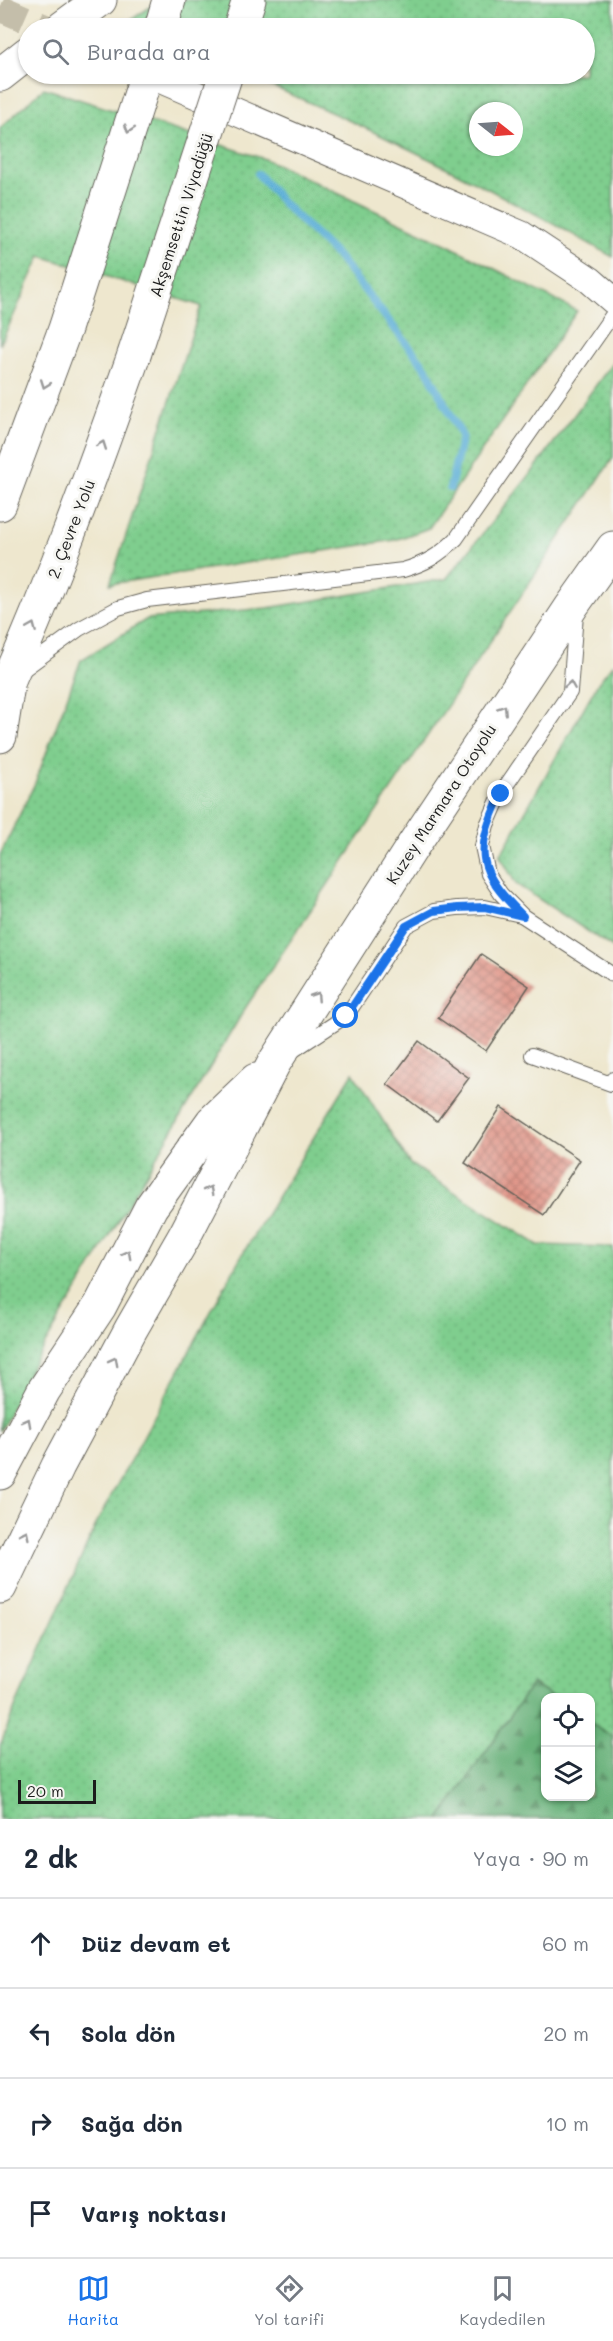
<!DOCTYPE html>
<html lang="tr">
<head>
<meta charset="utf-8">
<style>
  body { margin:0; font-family:Mali,sans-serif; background:#f6f6f7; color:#1f2937 }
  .controls { position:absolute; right:18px; bottom:18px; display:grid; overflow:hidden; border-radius:12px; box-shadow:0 2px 4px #0004 }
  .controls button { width:54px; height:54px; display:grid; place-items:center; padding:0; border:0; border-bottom:2px solid #e0e1e3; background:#fff; color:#1f2937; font:30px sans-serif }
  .compass { position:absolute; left:469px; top:102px; width:54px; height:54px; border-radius:50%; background:#fff; box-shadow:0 2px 4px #0004; rotate:107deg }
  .scale { position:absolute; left:18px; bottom:15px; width:78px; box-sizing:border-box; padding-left:6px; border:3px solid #1c1c1c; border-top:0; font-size:16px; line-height:21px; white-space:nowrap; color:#1c1c1c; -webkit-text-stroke:4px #f6f6f2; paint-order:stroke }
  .stop { position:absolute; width:18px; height:18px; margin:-14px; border:4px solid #1a73e8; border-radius:50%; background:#fff }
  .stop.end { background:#1a73e8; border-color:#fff; box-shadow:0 2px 6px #0008 }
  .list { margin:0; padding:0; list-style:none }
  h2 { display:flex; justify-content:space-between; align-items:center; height:78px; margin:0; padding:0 24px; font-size:26px }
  h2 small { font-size:20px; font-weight:400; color:#747a83 }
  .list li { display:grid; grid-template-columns:39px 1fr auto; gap:18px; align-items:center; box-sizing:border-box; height:90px; padding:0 24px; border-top:2px solid #e0e1e3 }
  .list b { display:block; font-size:22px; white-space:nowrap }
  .list em { font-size:20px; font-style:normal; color:#747a83 }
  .icon { flex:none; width:33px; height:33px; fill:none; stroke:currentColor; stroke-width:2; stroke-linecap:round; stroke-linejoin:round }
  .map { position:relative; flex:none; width:613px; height:1819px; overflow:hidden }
  .search { position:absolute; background:#fff; box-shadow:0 2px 4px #0004; left:18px; right:18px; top:18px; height:66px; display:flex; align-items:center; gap:15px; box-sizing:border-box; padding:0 21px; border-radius:33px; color:#747a83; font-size:22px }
  .sheet { height:438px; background:#fff }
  nav { display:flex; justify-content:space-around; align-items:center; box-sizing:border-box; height:84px; border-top:2px solid #e0e1e3; background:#fff; font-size:16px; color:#747a83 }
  nav a { display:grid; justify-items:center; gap:3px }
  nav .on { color:#1a73e8 }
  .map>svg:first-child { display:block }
  .grass { fill:url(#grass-dots); stroke:#4e7555; stroke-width:1.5; fill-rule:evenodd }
  .forest { fill:url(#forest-firs); stroke:#42664a; stroke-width:1.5 }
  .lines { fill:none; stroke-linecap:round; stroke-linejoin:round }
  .stream { stroke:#5cafd7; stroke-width:8 }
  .building { fill:url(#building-cross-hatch) }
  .minor-tunnel { stroke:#c4beaa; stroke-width:27; stroke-dasharray:27 14; stroke-linecap:butt }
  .service-casing { stroke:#66635a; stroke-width:16 }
  .minor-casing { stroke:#66635a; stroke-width:29 }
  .motorway-casing { stroke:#66635a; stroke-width:35 }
  .service { stroke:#fff; stroke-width:14 }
  .minor { stroke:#fff; stroke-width:27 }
  .motorway { stroke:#fff; stroke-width:33 }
  .motorway-bridge-casing { stroke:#66635a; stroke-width:35; stroke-linecap:butt }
  .motorway-bridge { stroke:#fff; stroke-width:33 }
  .oneway { stroke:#999 }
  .route { stroke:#1a73e8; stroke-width:8 }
  .labels { text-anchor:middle; stroke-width:6; stroke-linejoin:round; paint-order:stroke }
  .street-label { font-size:16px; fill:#1c1c1c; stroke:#f6f6f2 }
</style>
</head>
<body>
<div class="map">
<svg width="613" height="1819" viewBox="0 0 613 1819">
  <defs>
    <pattern id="grass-dots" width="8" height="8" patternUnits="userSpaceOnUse" patternTransform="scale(1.5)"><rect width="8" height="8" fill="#7fce8e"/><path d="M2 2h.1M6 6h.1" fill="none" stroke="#6db07a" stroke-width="1.8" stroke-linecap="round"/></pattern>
    <pattern id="forest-firs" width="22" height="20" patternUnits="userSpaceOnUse" patternTransform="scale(1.5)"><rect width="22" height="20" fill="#67b179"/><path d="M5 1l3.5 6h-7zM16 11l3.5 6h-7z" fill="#548f62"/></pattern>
    <pattern id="building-cross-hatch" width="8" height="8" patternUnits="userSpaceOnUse" patternTransform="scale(1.5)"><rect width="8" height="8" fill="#df8f81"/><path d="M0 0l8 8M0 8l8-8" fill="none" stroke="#b47469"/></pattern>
  </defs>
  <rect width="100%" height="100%" fill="#f6f6f2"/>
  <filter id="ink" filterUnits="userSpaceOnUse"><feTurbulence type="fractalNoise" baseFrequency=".0167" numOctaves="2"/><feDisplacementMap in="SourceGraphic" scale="12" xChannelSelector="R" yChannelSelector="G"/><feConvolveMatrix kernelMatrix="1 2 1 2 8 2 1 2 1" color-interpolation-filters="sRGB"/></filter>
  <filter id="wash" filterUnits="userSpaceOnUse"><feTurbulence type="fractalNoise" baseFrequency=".008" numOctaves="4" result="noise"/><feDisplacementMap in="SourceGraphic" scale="24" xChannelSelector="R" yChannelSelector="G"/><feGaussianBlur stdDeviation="1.35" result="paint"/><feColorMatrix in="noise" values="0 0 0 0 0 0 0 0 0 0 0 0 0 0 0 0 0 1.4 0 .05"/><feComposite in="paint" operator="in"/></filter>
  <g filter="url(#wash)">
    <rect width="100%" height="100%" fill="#eee7ce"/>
    <g class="grass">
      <path d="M161 0H613V257C493 189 370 126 242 74H584V28H133L123 25ZM478 111H514V147H478Z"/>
      <polygon points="44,88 265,159 448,245 577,311 429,528 395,540 110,584 201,306 41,256 0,345 0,128"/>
      <polygon points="613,362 613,458 246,1007 32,1366 0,1431 0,855 35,783 81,660 147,619 267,608 446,579 533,471"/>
      <polygon points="613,664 613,948 516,884 500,856 598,683"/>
      <polygon points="353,1073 410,1164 538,1245 613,1247 613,1737 591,1723 590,1698 553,1697 532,1684 440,1819 0,1819 0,1746 16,1705 98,1520 240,1258"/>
    </g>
    <polygon class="forest" points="532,1684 553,1697 546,1698 546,1796 590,1796 591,1723 613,1737 613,1819 440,1819"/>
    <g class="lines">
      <polyline class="stream" points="258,174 283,203 339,258 426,368 462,436 450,488"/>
    </g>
    <g id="blocks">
      <g class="building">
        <polygon points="481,954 529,986 486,1051 438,1018"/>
        <polygon points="419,1041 469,1078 437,1121 387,1084"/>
        <polygon points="501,1107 580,1160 544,1215 465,1163"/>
      </g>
    </g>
  </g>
  <g filter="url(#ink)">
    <use href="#blocks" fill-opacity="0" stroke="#66635a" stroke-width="1.5"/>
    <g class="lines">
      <polyline class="minor-tunnel" points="0,8 46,28"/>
      <defs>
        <g id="service">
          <polyline points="576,614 570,692 501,793 487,825 482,846 488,874 501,894 523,916 613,975"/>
          <path d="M20 672 79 629 118 608 147 600 403 570C427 563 438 556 456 539L613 314"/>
          <polyline points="294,1050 346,1016 406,926 434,911 457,908 485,907 521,915"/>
          <polyline points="532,1055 611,1084 613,1079"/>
        </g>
        <polyline id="minor" points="148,74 522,235 590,280 613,300"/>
        <g id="motorway">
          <polyline points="62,28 100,0"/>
          <polyline points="161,28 169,0"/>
          <polyline points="240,28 249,0"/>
          <polyline points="0,75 28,53"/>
          <polyline points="0,504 65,329 147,74"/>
          <path d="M0 700C51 587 93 471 134 355"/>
          <polyline points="0,736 9,679"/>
          <polyline points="0,1473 44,1390 100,1306 151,1207 212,1122 256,1080"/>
          <polyline points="0,1587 58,1466 131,1329 184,1237 274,1063 414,844 572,606 613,548"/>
        </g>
      </defs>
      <use href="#service" class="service-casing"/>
      <use href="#minor" class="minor-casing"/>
      <use href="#motorway" class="motorway-casing"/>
      <use href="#service" class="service"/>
      <use href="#minor" class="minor"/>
      <use href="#motorway" class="motorway"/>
      <defs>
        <polyline id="motorway-bridge" points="134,355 226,74"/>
      </defs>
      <use href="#motorway-bridge" class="motorway-bridge-casing"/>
      <use href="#motorway-bridge" class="motorway-bridge"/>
    </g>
    <defs><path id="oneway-chevron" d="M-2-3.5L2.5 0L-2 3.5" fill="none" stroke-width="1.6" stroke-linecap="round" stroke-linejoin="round" transform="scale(1.5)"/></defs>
    <g class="oneway">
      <use href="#oneway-chevron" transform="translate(129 129) rotate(108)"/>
      <use href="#oneway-chevron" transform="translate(45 384) rotate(110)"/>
      <use href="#oneway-chevron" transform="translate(102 445) rotate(-70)"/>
      <use href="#oneway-chevron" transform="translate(32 627) rotate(-67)"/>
      <use href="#oneway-chevron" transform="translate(570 685) rotate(-81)"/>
      <use href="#oneway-chevron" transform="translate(503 709) rotate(-57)"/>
      <use href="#oneway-chevron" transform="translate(316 996) rotate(-57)"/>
      <use href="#oneway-chevron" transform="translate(209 1190) rotate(-62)"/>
      <use href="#oneway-chevron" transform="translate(127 1254) rotate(-62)"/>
      <use href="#oneway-chevron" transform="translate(114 1361) rotate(-62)"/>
      <use href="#oneway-chevron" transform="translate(27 1422) rotate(-62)"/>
      <use href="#oneway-chevron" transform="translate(25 1534) rotate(-64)"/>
    </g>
  </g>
  <g class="lines" filter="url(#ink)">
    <path class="route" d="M346 1016 406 926 434 911 457 908 485 907 523 916C476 870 474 852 501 794"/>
  </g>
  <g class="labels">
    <g class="street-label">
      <text transform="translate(181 215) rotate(-72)" y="6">Akşemsettin Viyadüğü</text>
      <text transform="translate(71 529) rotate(-69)" y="6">2. Çevre Yolu</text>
      <text transform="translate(441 804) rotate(-57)" y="6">Kuzey Marmara Otoyolu</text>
    </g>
  </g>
</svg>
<div class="controls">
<button><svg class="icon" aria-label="locate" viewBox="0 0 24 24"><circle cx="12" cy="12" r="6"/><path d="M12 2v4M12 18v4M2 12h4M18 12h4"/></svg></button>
<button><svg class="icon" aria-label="layers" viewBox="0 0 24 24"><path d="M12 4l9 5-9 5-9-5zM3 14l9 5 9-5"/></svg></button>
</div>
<svg class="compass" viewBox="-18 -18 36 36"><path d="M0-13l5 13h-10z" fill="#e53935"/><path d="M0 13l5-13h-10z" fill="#747a83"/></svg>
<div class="scale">20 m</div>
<div class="stop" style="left:346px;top:1016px"></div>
<div class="stop end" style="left:501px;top:794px"></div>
<div class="search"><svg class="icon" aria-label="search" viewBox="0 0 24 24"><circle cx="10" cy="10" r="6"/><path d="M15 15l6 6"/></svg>Burada ara</div>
</div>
<section class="sheet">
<h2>2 dk<small>Yaya · 90 m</small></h2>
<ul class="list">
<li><svg class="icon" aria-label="ahead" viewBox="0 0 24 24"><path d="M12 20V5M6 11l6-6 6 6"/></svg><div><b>Düz devam et</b></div><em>60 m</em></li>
<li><svg class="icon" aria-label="left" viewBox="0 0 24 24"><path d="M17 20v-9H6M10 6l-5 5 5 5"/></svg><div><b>Sola dön</b></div><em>20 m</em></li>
<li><svg class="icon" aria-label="right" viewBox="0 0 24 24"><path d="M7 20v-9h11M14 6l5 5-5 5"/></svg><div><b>Sağa dön</b></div><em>10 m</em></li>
<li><svg class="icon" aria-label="arrive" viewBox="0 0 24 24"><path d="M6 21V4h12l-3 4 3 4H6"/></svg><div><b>Varış noktası</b></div></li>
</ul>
</section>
<nav>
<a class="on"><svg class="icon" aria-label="map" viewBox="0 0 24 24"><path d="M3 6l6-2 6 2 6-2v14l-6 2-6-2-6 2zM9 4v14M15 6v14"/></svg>Harita</a>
<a><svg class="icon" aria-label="directions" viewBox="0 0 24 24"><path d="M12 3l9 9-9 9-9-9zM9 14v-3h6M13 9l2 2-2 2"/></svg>Yol tarifi</a>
<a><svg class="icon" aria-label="saved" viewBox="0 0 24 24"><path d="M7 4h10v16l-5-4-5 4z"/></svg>Kaydedilen</a>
</nav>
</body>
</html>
